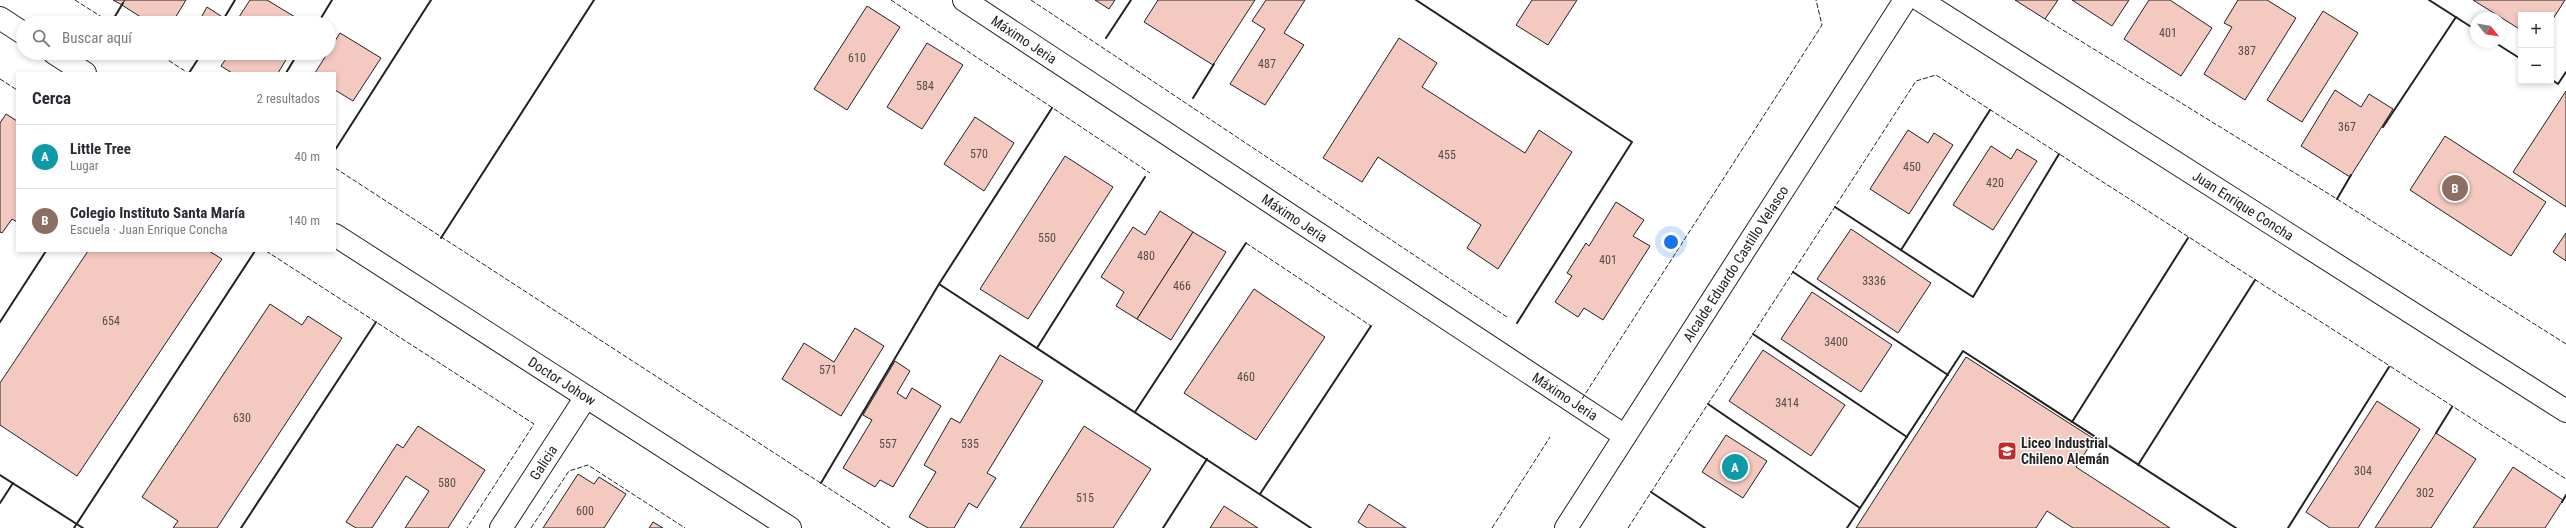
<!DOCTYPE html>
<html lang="es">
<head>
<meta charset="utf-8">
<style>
  body { margin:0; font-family:"Roboto Condensed",sans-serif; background:#f7f7f7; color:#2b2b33 }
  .controls { position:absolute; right:12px; top:12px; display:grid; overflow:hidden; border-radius:0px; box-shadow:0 2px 6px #0003 }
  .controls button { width:36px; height:36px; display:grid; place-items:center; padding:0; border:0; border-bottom:1px solid #e1e1e2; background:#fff; color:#2b2b33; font:20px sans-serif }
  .compass { position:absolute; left:2470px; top:12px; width:36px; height:36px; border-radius:50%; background:#fff; box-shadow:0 2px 6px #0003; rotate:120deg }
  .you { position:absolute; left:1671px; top:242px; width:14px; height:14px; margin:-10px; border:3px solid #fff; border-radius:50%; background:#1a73e8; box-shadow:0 0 0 6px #1a73e833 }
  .badge { display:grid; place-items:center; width:26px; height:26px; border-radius:50%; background:#c62828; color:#fff; font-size:13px; font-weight:700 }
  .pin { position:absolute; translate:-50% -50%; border:2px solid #fff; box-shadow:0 1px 4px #0006 }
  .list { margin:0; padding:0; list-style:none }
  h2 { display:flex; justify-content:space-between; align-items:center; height:52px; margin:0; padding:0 16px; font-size:17px }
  h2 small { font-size:13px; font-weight:400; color:#7c7c81 }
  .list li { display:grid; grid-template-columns:26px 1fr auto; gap:12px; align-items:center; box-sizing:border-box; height:64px; padding:0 16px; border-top:1px solid #e1e1e2 }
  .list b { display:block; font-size:15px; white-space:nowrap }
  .list p { margin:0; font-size:13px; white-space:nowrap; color:#7c7c81 }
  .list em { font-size:13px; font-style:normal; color:#7c7c81 }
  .icon { flex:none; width:22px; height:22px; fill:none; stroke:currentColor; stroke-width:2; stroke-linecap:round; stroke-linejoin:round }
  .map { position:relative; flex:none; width:2566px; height:528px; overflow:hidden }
  .search { position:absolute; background:#fff; box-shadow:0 2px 6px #0003; left:16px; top:16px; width:320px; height:44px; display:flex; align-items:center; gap:10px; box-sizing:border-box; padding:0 14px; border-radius:22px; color:#7c7c81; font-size:15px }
  .panel { position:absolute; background:#fff; box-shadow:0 2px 6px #0003; left:16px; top:72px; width:320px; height:180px; border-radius:0px }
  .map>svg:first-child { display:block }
  .building { fill:#f3c9c0; stroke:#222 }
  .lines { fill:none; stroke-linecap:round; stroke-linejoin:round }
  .minor-casing { stroke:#222; stroke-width:24 }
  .major-casing { stroke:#222; stroke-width:24 }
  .minor { stroke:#fff; stroke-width:22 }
  .major { stroke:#fff; stroke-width:22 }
  .fence { stroke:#222; stroke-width:1; stroke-dasharray:5 2; stroke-linecap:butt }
  .wall { stroke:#222; stroke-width:2 }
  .labels { text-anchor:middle; stroke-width:3; stroke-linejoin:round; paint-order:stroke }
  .number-label { font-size:12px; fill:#564c4a }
  .street-label { font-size:14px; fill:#222; stroke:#fff }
  .poi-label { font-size:14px; font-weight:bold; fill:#222; stroke:#fff; text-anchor:start }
</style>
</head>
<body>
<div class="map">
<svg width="2566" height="528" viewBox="0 0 2566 528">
  <rect width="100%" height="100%" fill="#fff"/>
  <g class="building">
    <polygon points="113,0 125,0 122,5"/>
    <polygon points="125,0 186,0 172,23 150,23 122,5"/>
    <polygon points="250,0 267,0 305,23 241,23 237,20"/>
    <polygon points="1095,0 1115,0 1109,9"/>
    <polygon points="1158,0 1255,0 1213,65 1144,22"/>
    <polygon points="1266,0 1305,0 1284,33 1304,45 1265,105 1230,84 1265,29 1252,21"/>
    <polygon points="1532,0 1577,0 1548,45 1516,25"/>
    <polygon points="2015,0 2058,0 2045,19"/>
    <polygon points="2072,0 2129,0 2112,26"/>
    <polygon points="2149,0 2170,0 2212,28 2181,76 2124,39"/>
    <polygon points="2238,0 2267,0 2296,18 2245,100 2204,74 2232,27 2224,23"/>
    <polygon points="2473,0 2565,0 2551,22 2551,15 2521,15 2521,30"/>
    <polygon points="867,6 900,27 847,110 814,89"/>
    <polygon points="207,7 224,18 221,23 198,23"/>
    <polygon points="2323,11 2358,33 2302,122 2267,100"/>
    <polygon points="340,33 381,58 353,101 335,90 335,73 315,73"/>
    <polygon points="1399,38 1437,63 1422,87 1525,153 1539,130 1572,152 1498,269 1467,248 1481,225 1378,157 1362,182 1323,158"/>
    <polygon points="927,43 963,65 922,129 887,107"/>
    <polygon points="230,53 290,53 278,73 232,73 221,66"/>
    <polygon points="2335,90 2361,107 2369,94 2393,109 2350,177 2301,146"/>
    <polygon points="2566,91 2566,207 2513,172"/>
    <polygon points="6,114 17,121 17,222 12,219 2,233 0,232 0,123"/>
    <polygon points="975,117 1014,143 984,191 944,164"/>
    <polygon points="1908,130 1928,143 1934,133 1953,145 1909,214 1870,189"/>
    <polygon points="2445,136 2546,202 2511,256 2410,190"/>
    <polygon points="1991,146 2011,159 2017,149 2037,161 1993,230 1953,205"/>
    <polygon points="1065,156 1113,187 1028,319 980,289"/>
    <polygon points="1616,202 1644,220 1633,236 1650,246 1603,320 1584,308 1578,317 1555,302 1572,276 1567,273 1586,243 1589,246"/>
    <polygon points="1160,211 1193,232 1137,319 1116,306 1124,292 1101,277 1133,227 1145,235"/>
    <polygon points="1851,229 1931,283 1898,333 1817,279"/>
    <polygon points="1193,232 1226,252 1171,340 1137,319"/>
    <polygon points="2566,233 2566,261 2553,252"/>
    <polygon points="88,251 209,251 222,259 77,476 0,425 0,383"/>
    <polygon points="1254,289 1325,337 1256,440 1184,393"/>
    <polygon points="1812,292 1892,345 1861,392 1781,339"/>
    <polygon points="270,304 302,325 308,316 342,338 217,528 173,528 178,521 142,497"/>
    <polygon points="855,328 884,346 841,416 782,379 804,343 834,362"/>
    <polygon points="1763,350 1845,405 1811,456 1729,401"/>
    <polygon points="1000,355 1043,381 987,473 996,478 977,508 969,503 954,528 928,528 909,517 936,472 924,465 951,418 960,423"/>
    <polygon points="1966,357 2094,439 2076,467 2170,528 2073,528 2047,511 2036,528 1856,528"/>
    <polygon points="895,361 910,371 897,393 906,399 912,388 941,406 893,487 880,480 875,487 843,468 872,420 863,415"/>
    <polygon points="2377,401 2420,429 2358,528 2330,528 2306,512"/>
    <polygon points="418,426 485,470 448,528 405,528 429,491 406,476 372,528 356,528 346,522 397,444 403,448"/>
    <polygon points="1084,426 1151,469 1113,528 1020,528"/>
    <polygon points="2436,433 2476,459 2431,528 2375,528"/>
    <polygon points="1726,435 1767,461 1743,498 1702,472"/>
    <polygon points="2513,467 2563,500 2545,528 2473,528"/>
    <polygon points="578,474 594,484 599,477 626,494 604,528 543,528"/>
    <polygon points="1369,504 1406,528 1367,528 1358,522"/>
    <polygon points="1224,506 1258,528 1210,528"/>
    <polygon points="653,522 663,528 649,528"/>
  </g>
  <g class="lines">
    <defs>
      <g id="minor">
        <path id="s1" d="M964 0 1625 436"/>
        <path id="s2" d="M1920 0 2566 411"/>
        <polyline points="0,18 23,33"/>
        <polyline points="54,53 85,73"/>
        <path id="s3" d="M335 235 790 528"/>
        <path id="s4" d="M501 528 586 397"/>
      </g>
      <g id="major">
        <path id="s5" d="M1566 528 1905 0"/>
      </g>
    </defs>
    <use href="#minor" class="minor-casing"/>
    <use href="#major" class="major-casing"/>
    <use href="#minor" class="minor"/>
    <use href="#major" class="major"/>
    <g class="fence">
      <polyline points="75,0 111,23"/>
      <polyline points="891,0 1150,173"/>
      <polyline points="1031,0 1507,317"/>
      <polyline points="2045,19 2337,199 2566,344"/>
      <polyline points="157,53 188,73"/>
      <polyline points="0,79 17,90"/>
      <polyline points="335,168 890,528"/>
      <polyline points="1246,243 1371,326"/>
      <polyline points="266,251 534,424 467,528"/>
      <polyline points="1582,399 1822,25 1816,0"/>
      <polyline points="531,528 569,471 588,465 685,528"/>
      <polyline points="1492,528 1550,437"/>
      <polyline points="1628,528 1916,81 1936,75 2566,479"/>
    </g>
    <g class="wall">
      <polyline points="1416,0 1632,142 1517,323"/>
      <polyline points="2429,0 2476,30"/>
      <polyline points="223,20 235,0"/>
      <polyline points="111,23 123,3"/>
      <polyline points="318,23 332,0"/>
      <polyline points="1106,38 1131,0"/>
      <polyline points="2494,42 2521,59"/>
      <polyline points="189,73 202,53"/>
      <polyline points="286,73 298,53"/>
      <polyline points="2551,79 2558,84 2566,72"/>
      <polyline points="1193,98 1214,64"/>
      <polyline points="2383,127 2456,17"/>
      <polyline points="335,150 431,0"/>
      <polyline points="2337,199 2351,175"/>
      <polyline points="1835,207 1973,297 2059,154"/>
      <polyline points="441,238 594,0"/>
      <polyline points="1901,250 1990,110"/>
      <polyline points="1793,272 1948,375"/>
      <polyline points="939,284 1311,528"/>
      <polyline points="0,322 46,251"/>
      <polyline points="1753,334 1907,437"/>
      <polyline points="1037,348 1145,177"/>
      <polyline points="1708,404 1860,508"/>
      <polyline points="1135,412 1246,243"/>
      <polyline points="2072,422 2188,238"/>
      <polyline points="2436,433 2452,407"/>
      <polyline points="2138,465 2255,280"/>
      <polyline points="0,475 83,528"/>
      <polyline points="821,483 939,284 1052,108"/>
      <polyline points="1651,492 1705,528"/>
      <polyline points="1260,494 1371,326"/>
      <polyline points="2562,502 2566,495"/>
      <polyline points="0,503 13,483"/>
      <polyline points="74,528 255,251"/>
      <polyline points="241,528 376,322"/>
      <polyline points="1163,528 1207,459"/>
      <polyline points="1847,528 1963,351 2236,528"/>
      <polyline points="2288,528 2389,367"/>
    </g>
  </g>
  <defs>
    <symbol id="school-square" viewBox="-11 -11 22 22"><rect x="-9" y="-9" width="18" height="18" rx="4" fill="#c62828" stroke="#fff"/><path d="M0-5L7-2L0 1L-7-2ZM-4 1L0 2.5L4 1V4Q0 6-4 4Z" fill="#fff"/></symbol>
  </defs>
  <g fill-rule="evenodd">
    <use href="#school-square" x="1996" y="440" width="22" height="22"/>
  </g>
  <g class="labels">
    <g class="number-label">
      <text x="2168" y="37">401</text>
      <text x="2247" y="55">387</text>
      <text x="857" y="62">610</text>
      <text x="1267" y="68">487</text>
      <text x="925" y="90">584</text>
      <text x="2347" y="131">367</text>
      <text x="979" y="158">570</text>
      <text x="1447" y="159">455</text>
      <text x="1912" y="171">450</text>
      <text x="1995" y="187">420</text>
      <text x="1047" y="242">550</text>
      <text x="1146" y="260">480</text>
      <text x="1608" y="264">401</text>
      <text x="1874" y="285">3336</text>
      <text x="1182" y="290">466</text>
      <text x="111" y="325">654</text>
      <text x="1836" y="346">3400</text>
      <text x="828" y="374">571</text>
      <text x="1246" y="381">460</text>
      <text x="1787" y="407">3414</text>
      <text x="242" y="422">630</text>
      <text x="888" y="448">557</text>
      <text x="970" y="448">535</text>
      <text x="2363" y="475">304</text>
      <text x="447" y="487">580</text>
      <text x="2425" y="497">302</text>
      <text x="1085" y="502">515</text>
      <text x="585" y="515">600</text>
    </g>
    <g class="street-label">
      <text dy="5" stroke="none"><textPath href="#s1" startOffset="72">Máximo Jeria</textPath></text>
      <text dy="5" stroke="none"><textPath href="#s2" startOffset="383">Juan Enrique Concha</textPath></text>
      <text dy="5" stroke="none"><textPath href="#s1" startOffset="396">Máximo Jeria</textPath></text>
      <text dy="5" stroke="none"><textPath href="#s5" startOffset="314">Alcalde Eduardo Castillo Velasco</textPath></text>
      <text dy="5" stroke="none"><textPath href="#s3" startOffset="270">Doctor Johow</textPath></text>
      <text dy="5" stroke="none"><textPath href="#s1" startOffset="720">Máximo Jeria</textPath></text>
      <text dy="5" stroke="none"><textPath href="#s4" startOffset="78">Galicia</textPath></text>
    </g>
    <g class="poi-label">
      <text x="2021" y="448">Liceo Industrial<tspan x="2021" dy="16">Chileno Alemán</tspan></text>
    </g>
  </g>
</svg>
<div class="controls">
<button>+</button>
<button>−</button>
</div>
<svg class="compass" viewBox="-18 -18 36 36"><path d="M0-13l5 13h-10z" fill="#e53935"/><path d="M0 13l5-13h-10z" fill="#7c7c81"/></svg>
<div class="you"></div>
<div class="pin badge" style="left:1735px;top:467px;background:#0f9aa8">A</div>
<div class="pin badge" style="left:2455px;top:188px;background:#8d6e63">B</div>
<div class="search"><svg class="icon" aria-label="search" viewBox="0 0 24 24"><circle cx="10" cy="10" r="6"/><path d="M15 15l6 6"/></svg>Buscar aquí</div>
<section class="panel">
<h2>Cerca<small>2 resultados</small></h2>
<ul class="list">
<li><span class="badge" style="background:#0f9aa8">A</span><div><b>Little Tree</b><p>Lugar</p></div><em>40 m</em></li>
<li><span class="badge" style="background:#8d6e63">B</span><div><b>Colegio Instituto Santa María</b><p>Escuela · Juan Enrique Concha</p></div><em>140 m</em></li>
</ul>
</section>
</div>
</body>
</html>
